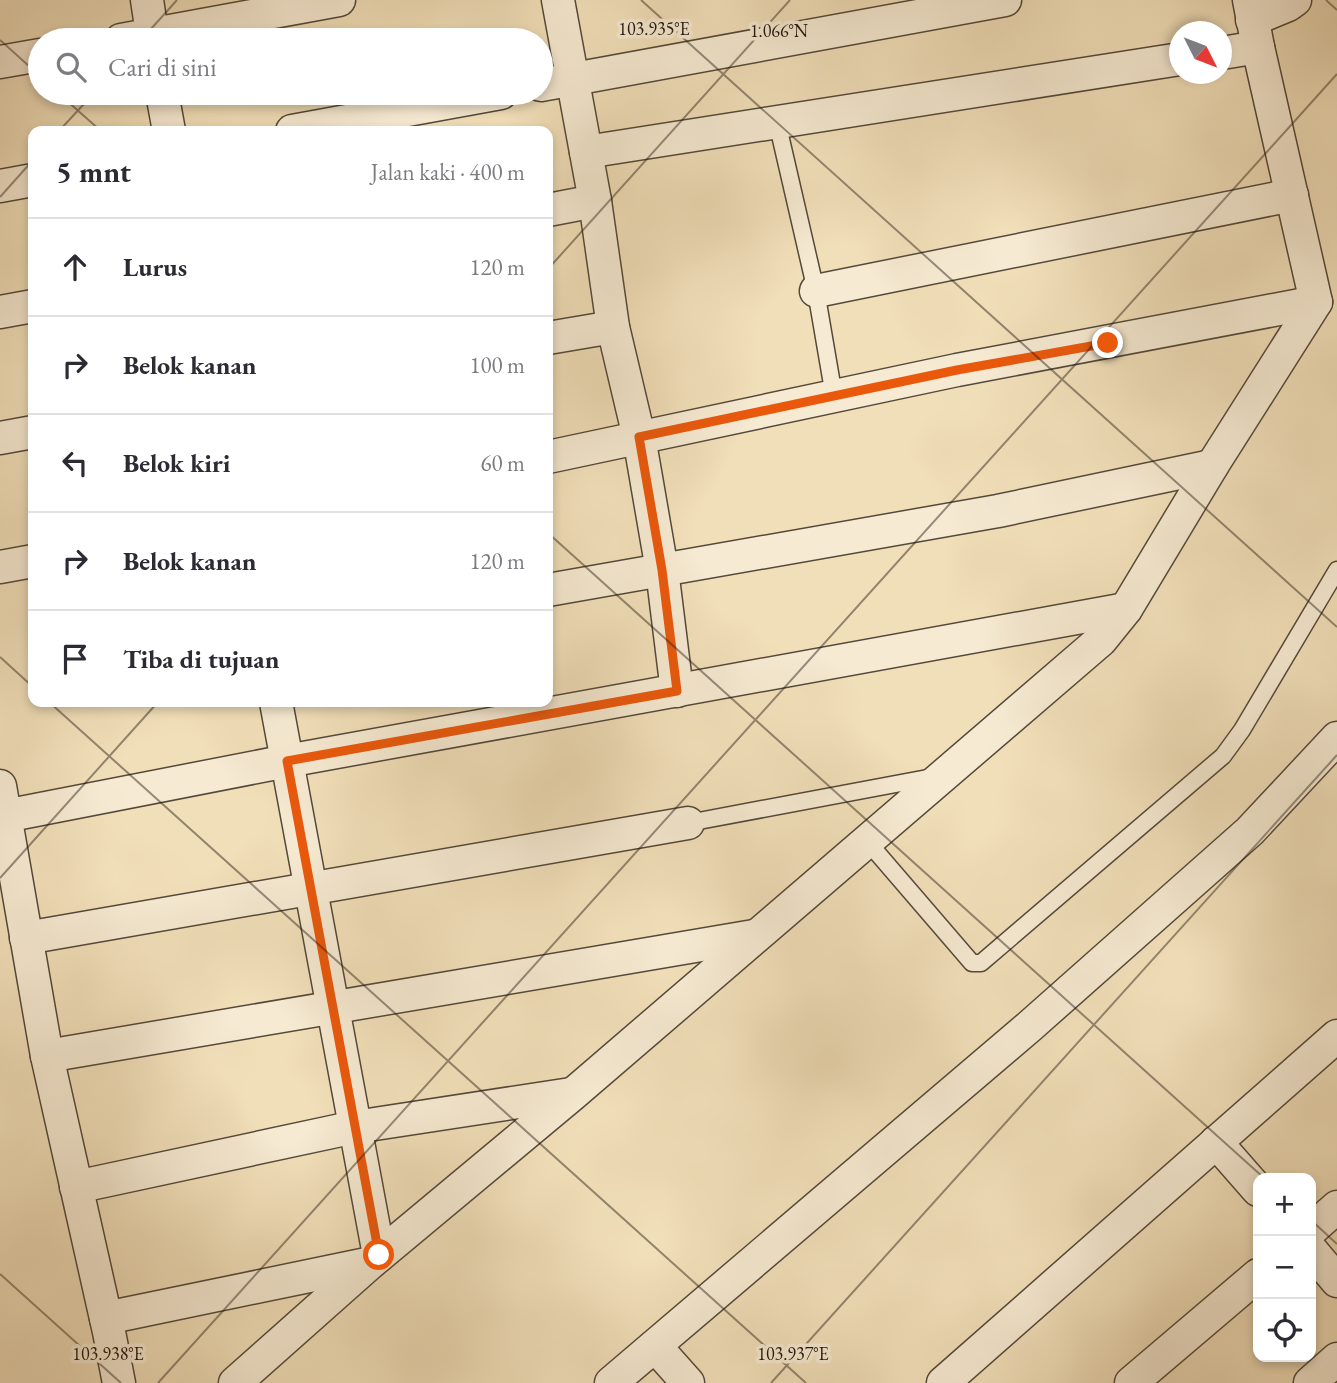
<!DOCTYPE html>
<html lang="id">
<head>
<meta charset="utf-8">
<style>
  body { margin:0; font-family:"EB Garamond",serif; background:#f7f7f7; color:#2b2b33 }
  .controls { position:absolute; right:21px; bottom:21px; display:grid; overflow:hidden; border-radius:14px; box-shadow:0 4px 10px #0003 }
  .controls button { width:63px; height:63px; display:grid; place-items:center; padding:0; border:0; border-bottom:2px solid #e1e1e2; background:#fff; color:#2b2b33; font:35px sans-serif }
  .compass { position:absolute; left:1169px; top:21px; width:63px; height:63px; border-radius:50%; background:#fff; box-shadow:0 4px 10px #0003; rotate:132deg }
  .stop { position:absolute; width:21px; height:21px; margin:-16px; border:5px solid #ea580c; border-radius:50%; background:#fff }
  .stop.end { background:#ea580c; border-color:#fff; box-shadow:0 2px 7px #0008 }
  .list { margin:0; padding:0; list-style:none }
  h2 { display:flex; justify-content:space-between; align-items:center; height:91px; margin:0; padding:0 28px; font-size:30px }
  h2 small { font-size:23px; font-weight:400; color:#7c7c81 }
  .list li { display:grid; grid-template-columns:46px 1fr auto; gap:21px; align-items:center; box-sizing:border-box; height:98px; padding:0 28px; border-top:2px solid #e1e1e2 }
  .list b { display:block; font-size:26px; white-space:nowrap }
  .list em { font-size:23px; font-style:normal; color:#7c7c81 }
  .icon { flex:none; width:38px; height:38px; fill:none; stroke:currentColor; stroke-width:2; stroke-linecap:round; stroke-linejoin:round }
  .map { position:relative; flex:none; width:1337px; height:1383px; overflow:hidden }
  .search { position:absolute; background:#fff; box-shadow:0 4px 10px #0003; left:28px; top:28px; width:525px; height:77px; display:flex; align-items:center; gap:18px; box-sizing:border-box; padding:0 24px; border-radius:38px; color:#7c7c81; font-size:26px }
  .panel { position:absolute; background:#fff; box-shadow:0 4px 10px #0003; left:28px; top:126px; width:525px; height:581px; border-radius:14px }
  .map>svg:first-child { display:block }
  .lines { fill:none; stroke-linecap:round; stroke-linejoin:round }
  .service-casing { stroke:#54493a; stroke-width:19 }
  .minor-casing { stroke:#54493a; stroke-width:35 }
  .service { stroke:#f6ead2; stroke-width:16 }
  .minor { stroke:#f6ead2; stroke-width:32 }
  .route { stroke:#ea580c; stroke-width:9 }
  .ticks { fill:none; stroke:#20170f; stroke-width:2; stroke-opacity:0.45 }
  .ticks-label { font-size:18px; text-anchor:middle; fill:#20170f; stroke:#f6ead2; stroke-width:7; stroke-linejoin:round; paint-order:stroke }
</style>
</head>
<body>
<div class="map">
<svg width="1337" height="1383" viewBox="0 0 1337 1383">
  <rect width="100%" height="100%" fill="#f1dfb9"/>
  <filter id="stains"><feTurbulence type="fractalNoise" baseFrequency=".00286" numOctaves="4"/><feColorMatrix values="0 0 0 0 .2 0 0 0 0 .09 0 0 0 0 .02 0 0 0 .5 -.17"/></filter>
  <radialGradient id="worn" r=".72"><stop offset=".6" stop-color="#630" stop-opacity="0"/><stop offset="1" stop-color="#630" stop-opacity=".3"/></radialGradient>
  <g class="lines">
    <defs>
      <g id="service">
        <polyline points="777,122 816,291 834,396"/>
        <polyline points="688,823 933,777"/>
        <polyline points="867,841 972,963 981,963 1223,756 1242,730 1337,570"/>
      </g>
      <g id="minor">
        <polyline points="147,0 153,40"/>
        <polyline points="558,0 595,201 613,327 639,437 662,570 677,691"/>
        <polyline points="1252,20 1288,5 1295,0"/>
        <polyline points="121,40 339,0"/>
        <polyline points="1222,53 1258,47"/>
        <polyline points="0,62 40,55"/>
        <polyline points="541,85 1005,0"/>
        <polyline points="162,93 169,131"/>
        <polyline points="292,131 501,93"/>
        <polyline points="586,152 1180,59"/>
        <polyline points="0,186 33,180"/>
        <polyline points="548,210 595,201"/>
        <polyline points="816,291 1292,195"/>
        <polyline points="0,312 33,306"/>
        <polyline points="548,338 613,327"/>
        <polyline points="0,438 33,432"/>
        <polyline points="548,457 957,370 1316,302"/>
        <polyline points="0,567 33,561"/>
        <polyline points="548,590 998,511 1212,466"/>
        <polyline points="276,702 379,1255"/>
        <polyline points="0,786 47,1056 109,1332 119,1383"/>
        <polyline points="5,816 287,761 1126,609"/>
        <polyline points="26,938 688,823"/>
        <polyline points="47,1056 754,936"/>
        <polyline points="1216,1142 1258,1190"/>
        <polyline points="76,1187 355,1127 571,1094"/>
        <polyline points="1311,1230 1337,1207"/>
        <polyline points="1311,1250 1337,1281"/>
        <polyline points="106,1318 367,1264"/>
        <polyline points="655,1346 688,1383"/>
        <polyline points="235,1383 369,1264 573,1094 1101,640 1126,609 1212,466 1316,302 1258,47 1249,0"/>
        <polyline points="611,1383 1030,1026 1250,831 1337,738"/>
        <polyline points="943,1383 1337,1036"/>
        <polyline points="1131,1383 1258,1275"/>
        <polyline points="1310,1383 1337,1359"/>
      </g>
    </defs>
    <use href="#service" class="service-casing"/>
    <use href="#minor" class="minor-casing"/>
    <use href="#service" class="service"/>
    <use href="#minor" class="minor"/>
  </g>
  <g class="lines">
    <polyline class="route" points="379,1255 287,761 677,691 662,570 639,437 957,370 1108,343"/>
  </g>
  <path class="ticks" d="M641 0 1337 627M1326 0 1337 10M0 40 40 76M141 40 177 0M58 93 101 131M59 131 94 93M0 197 33 160M548 269 790 0M548 533 1264 1178M0 657 33 687M49 702 806 1383M0 878 158 702M1311 1220 1337 1244M0 1274 121 1383M158 1383 1337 74M771 1383 1337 755"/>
  <g class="ticks-label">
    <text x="654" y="35">103.935°E</text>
    <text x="779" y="37">1.066°N</text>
    <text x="108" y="1360">103.938°E</text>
    <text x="793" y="1360">103.937°E</text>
  </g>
  <rect width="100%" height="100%" filter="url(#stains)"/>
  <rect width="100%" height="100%" fill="url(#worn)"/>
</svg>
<div class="controls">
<button>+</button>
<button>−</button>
<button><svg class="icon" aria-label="locate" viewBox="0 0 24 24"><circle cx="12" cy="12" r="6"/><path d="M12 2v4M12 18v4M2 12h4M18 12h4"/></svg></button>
</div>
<svg class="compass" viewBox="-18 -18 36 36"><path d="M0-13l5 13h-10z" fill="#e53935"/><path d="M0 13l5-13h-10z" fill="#7c7c81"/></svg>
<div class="stop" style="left:379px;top:1255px"></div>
<div class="stop end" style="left:1108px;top:343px"></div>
<div class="search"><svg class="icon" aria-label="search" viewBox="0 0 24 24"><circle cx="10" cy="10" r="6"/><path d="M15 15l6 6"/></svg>Cari di sini</div>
<section class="panel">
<h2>5 mnt<small>Jalan kaki · 400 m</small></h2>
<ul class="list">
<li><svg class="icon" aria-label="ahead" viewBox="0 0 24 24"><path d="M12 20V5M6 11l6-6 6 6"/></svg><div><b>Lurus</b></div><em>120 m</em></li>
<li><svg class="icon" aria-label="right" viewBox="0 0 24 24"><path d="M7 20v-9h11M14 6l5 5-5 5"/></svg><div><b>Belok kanan</b></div><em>100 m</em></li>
<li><svg class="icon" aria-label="left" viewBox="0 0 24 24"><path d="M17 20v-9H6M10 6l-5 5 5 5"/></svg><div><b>Belok kiri</b></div><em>60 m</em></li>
<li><svg class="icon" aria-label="right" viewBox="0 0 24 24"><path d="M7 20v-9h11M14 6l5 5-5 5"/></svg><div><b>Belok kanan</b></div><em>120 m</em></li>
<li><svg class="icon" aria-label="arrive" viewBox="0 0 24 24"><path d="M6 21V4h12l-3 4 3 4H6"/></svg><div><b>Tiba di tujuan</b></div></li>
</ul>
</section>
</div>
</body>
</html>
